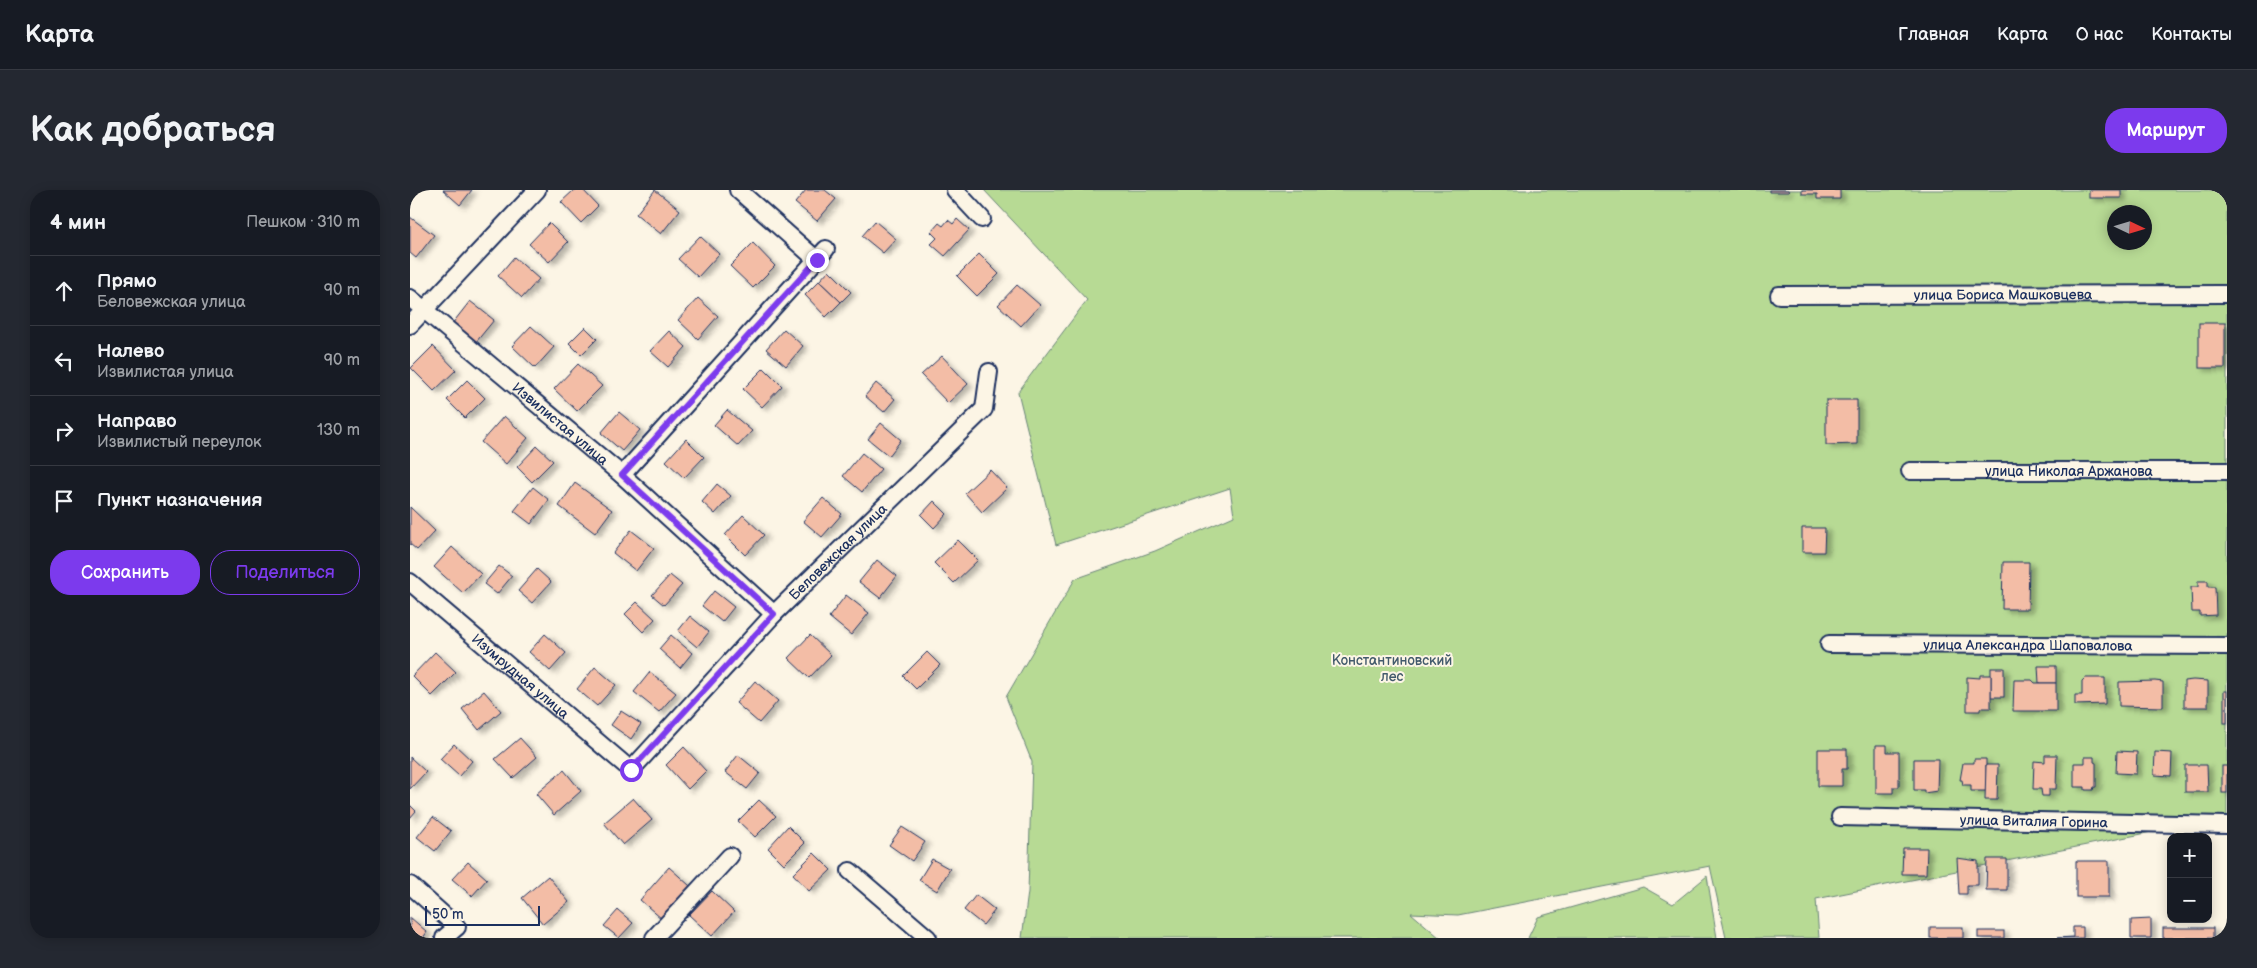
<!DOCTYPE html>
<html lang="ru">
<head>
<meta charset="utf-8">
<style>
  body { margin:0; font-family:"Balsamiq Sans",sans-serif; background:#242831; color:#f1f3f6 }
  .controls { position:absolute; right:15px; bottom:15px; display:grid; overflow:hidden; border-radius:10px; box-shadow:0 2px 12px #0003 }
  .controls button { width:45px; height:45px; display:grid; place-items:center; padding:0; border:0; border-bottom:1px solid #363941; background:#171b24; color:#f1f3f6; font:25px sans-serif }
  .compass { position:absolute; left:1697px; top:15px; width:45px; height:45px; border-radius:50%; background:#171b24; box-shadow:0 2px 12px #0003; rotate:94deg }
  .scale { position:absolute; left:15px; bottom:12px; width:115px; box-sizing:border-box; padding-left:5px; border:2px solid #1b2f5e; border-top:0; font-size:14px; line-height:18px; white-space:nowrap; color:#1b2f5e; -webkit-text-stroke:4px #fcf5e5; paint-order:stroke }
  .stop { position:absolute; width:15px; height:15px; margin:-11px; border:4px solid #7c3aed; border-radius:50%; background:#fff }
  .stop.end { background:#7c3aed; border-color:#fff; box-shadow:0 1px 5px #0008 }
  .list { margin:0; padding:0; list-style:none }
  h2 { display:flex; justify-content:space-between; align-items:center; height:65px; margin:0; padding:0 20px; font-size:21px }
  h2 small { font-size:16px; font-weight:400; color:#9ea1a6 }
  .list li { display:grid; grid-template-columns:32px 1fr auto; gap:15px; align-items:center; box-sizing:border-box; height:70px; padding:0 20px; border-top:1px solid #363941 }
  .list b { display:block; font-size:19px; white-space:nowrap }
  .list p { margin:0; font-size:16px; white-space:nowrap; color:#9ea1a6 }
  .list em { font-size:16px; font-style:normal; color:#9ea1a6 }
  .actions { display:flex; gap:10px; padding:15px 20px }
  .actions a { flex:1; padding:11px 0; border:1px solid #7c3aed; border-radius:20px; text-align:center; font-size:18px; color:#7c3aed }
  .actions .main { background:#7c3aed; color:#fff }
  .icon { flex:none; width:28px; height:28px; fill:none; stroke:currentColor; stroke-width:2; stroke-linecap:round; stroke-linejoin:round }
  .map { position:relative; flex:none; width:1817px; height:748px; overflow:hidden; border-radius:20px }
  header { display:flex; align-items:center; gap:30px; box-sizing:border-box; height:70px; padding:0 25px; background:#171b24; border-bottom:1px solid #363941 }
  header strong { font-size:24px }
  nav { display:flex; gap:28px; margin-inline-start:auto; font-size:18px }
  .intro { display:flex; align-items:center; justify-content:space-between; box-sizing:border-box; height:120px; padding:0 30px }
  h1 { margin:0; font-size:35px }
  .button { padding:12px 22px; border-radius:20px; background:#7c3aed; color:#fff; font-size:18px; font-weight:700 }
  main { display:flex; gap:30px; padding:0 30px }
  aside { flex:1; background:#171b24; border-radius:20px; box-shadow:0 2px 12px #0003 }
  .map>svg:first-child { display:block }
  .green { fill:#b7da94; stroke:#698479; fill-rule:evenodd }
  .building { fill:#f3bda6; stroke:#1b2f5e; filter:url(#shadow) }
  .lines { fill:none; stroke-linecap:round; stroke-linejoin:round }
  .minor-casing { stroke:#1b2f5e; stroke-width:20 }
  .minor { stroke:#fcf5e5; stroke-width:16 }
  .route { stroke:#7c3aed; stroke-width:6 }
  .labels { text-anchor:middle; stroke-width:4; stroke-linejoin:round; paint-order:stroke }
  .street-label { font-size:14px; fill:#1b2f5e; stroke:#fcf5e5 }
  .park-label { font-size:14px; fill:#425a6c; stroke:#fcf5e5 }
</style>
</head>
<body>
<header>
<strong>Карта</strong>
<nav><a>Главная</a><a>Карта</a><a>О нас</a><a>Контакты</a></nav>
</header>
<div class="intro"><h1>Как добраться</h1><a class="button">Маршрут</a></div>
<main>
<aside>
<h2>4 мин<small>Пешком · 310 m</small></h2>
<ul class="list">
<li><svg class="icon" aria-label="ahead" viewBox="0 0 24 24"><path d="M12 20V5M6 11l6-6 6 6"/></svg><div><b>Прямо</b><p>Беловежская улица</p></div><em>90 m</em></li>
<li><svg class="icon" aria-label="left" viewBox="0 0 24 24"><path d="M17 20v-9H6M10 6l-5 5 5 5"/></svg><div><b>Налево</b><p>Извилистая улица</p></div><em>90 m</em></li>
<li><svg class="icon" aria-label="right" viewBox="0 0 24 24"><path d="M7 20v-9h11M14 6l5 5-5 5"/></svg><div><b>Направо</b><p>Извилистый переулок</p></div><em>130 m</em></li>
<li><svg class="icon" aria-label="arrive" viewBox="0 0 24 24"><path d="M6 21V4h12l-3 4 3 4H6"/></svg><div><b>Пункт назначения</b></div></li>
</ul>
<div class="actions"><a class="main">Сохранить</a><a>Поделиться</a></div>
</aside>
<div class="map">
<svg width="1817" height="748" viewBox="0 0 1817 748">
  <defs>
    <filter id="shadow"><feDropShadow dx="5" dy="3" stdDeviation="2.5" flood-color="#0004"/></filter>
  </defs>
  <rect width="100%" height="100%" fill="#fcf5e5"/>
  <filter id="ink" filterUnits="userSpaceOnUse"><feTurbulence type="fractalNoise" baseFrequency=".02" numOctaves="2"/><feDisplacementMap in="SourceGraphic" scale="10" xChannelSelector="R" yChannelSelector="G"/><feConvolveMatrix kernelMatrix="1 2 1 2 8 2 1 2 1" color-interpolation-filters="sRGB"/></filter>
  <g filter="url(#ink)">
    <g class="green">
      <path d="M574 0H1817V627L1406 709 1409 748H1316L1300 676 1048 725 1001 723 1030 748H612L618 702 622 572 596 507 665 389 745 361 824 326 820 298 646 355 608 202 677 110ZM1704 22H1734V52H1704Z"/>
      <polygon points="1297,686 1307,748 1118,748 1128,727 1233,697 1263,714"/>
    </g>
    <g class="building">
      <polygon points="33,0 62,0 50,15"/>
      <polygon points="164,0 173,0 188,16 171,33 151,12"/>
      <polygon points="245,0 270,20 251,44 226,24"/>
      <polygon points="396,0 415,0 426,9 407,31 385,13"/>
      <polygon points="1359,0 1378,0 1379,2 1359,2"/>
      <polygon points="1392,0 1430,0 1430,9 1407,9 1407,4 1392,4"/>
      <rect x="1679" y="0" width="32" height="8"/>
      <polygon points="0,27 24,45 6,68 0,63"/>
      <polygon points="547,29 559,40 535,66 521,54 527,48 521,42 529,33 533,36 538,30 543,34"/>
      <polygon points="465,31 486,49 473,63 452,46"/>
      <polygon points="139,33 158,52 139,72 119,54"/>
      <polygon points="290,46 309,64 288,87 268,69"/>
      <polygon points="343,53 365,76 343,98 320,76"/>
      <polygon points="569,64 589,84 567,106 547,86"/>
      <polygon points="104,67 129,89 112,108 88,86"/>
      <polygon points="419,80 441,102 431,112 409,91"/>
      <polygon points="409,91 431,112 416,127 395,105"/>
      <polygon points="607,95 630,115 611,136 588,115"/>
      <polygon points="288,108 308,126 288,149 268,130"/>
      <polygon points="60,111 84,130 66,152 42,134"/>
      <rect x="1789" y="133" width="26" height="45"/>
      <polygon points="121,136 144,157 125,178 102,156"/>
      <polygon points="175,137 187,149 171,165 159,153"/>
      <polygon points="374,139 393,156 376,176 356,159"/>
      <polygon points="259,141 276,157 258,177 240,161"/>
      <polygon points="23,156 46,180 24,201 1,178"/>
      <polygon points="532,166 558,194 538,213 511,185"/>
      <polygon points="168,174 192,196 167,221 144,199"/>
      <polygon points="354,178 372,196 352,217 333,199"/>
      <polygon points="57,190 75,208 55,228 37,210"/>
      <polygon points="466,193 485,209 474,222 455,206"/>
      <polygon points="1416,210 1447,210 1447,254 1416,255"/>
      <polygon points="317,220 342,241 328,256 304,235"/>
      <polygon points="209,222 230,240 212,261 191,243"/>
      <polygon points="94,226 118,248 96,274 71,252"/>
      <polygon points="471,233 491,250 479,266 458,249"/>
      <polygon points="276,249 294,267 274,288 256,271"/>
      <polygon points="127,256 143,271 122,292 107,277"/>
      <polygon points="452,263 471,279 452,302 433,286"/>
      <polygon points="580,280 597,298 572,322 555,303"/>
      <polygon points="165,293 202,320 185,343 149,316"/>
      <polygon points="307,294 321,306 305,324 292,312"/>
      <polygon points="123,297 139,310 121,334 104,321"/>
      <polygon points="413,308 432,324 412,347 393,331"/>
      <polygon points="524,311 537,324 524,338 511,325"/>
      <polygon points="0,317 25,341 7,360 0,354"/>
      <polygon points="333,325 354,345 335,365 315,345"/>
      <polygon points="1392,338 1415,338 1414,362 1392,362"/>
      <polygon points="221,340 244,358 226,381 203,363"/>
      <polygon points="548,350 568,370 544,393 524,373"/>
      <polygon points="42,357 71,384 53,403 24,377"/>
      <polygon points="467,370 487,386 470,408 449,392"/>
      <polygon points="1593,372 1619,372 1618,419 1592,419"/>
      <polygon points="89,376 102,386 87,404 74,394"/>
      <polygon points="127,379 141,392 122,413 108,401"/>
      <polygon points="260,385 272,395 254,415 242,405"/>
      <polygon points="1788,391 1798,391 1798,397 1805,397 1806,425 1790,426 1790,422 1782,422 1781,397 1788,397"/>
      <polygon points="304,401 324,417 312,432 292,416"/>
      <polygon points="436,405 459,423 441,445 419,427"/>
      <polygon points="227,412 245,429 233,442 215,424"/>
      <polygon points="280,426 299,442 287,457 268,441"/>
      <polygon points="135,444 156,463 140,481 119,462"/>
      <polygon points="261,445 282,463 270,478 249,459"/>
      <polygon points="400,445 421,465 399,488 378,468"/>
      <polygon points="25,462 46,482 22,506 2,486"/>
      <polygon points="517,462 530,475 506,499 493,486"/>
      <polygon points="1628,476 1646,476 1646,493 1629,493"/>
      <polygon points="185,477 206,495 187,516 167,499"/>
      <rect x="1581" y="478" width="13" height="29"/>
      <polygon points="240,482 266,503 249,522 224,502"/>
      <polygon points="1570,485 1581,485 1581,518 1570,518 1570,521 1557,521 1557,487 1570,488"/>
      <polygon points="1675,488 1695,488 1695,514 1665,515 1665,505 1672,505 1672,491"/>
      <polygon points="1604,490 1622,490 1625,493 1646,493 1646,521 1603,521"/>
      <polygon points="1783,490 1798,491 1798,517 1774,517 1774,491"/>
      <polygon points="345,491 368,511 349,533 326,513"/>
      <polygon points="1745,491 1753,492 1753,517 1709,516 1709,492"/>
      <polygon points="74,501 91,521 69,540 52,519"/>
      <rect x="1814" y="501" width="3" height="32"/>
      <polygon points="211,521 231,534 221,549 201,535"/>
      <polygon points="110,548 127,567 103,588 85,569"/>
      <polygon points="44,554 62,571 49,586 30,569"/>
      <polygon points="1466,555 1477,555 1477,562 1489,562 1489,597 1483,597 1483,603 1466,603"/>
      <polygon points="274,557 296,581 278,599 256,575"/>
      <polygon points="1408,559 1437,559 1437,579 1432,579 1432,596 1408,596"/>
      <polygon points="1707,561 1727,562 1726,584 1706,583"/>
      <polygon points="1745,562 1762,563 1761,586 1744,585"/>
      <polygon points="328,565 350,583 337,599 315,582"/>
      <polygon points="1635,565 1647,565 1646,599 1639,599 1639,606 1632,606 1631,599 1623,599 1624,571 1635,572"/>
      <polygon points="0,567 16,582 0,599"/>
      <polygon points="1675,567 1684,567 1684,572 1686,573 1686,597 1684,597 1683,600 1675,600 1675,597 1664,597 1664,573 1675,573"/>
      <polygon points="1504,569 1528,569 1527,601 1514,603 1514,600 1504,600"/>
      <polygon points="1564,569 1576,569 1576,601 1561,601 1561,595 1553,595 1552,590 1550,590 1553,573 1564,573"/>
      <polygon points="1576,575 1588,575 1587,610 1575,610"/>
      <polygon points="1775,575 1797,575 1798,602 1775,602"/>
      <rect x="1812" y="576" width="5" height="27"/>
      <polygon points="154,580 171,601 144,625 126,604"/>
      <polygon points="223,608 242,630 213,655 194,633"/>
      <polygon points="349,610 366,626 345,647 328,631"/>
      <polygon points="0,615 6,621 0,628"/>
      <polygon points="23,627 41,641 25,661 7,647"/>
      <polygon points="378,636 395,653 374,674 358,658"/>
      <polygon points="492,637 515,652 502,671 479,655"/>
      <polygon points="1493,658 1517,658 1516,684 1492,684"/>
      <polygon points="404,663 421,680 399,701 383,684"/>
      <polygon points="1547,668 1568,671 1568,695 1557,695 1557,704 1549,704"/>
      <polygon points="522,669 540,679 527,701 509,690"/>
      <polygon points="1577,669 1597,669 1597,700 1576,700"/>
      <rect x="1666" y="671" width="33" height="36"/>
      <polygon points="58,672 77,689 62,706 42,689"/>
      <polygon points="259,677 280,696 252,729 230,710"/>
      <polygon points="138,686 159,712 133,734 112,708"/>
      <polygon points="302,701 324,722 302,746 279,725"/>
      <polygon points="566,705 585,720 573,735 554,720"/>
      <polygon points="208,720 223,733 209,748 194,736"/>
      <polygon points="0,727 17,742 13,748 0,748"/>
      <polygon points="1741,729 1741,748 1721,748 1721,730"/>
      <rect x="1520" y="737" width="33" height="11"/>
      <polygon points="1663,737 1673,737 1673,748 1647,748 1663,747"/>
      <rect x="1753" y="738" width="50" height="10"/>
      <rect x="1568" y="741" width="26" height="7"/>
    </g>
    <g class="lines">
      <defs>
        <g id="minor">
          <polyline points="328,0 407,70"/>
          <polyline points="545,0 572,29"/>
          <path id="s1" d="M1369 105 1817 104"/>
          <path id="s2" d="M0 108 212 285 364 424"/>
          <polyline points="0,135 127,0"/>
          <path id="s3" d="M1500 281H1817"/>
          <polyline points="212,285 416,59"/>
          <path id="s4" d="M0 392 221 580 364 424 574 219 579 182"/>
          <path id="s5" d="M1419 454 1817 456"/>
          <path id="s6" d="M1430 627 1817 635"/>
          <polyline points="440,681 518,748"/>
          <polyline points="0,695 47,737 34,748"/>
          <polyline points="244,748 320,666"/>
        </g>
      </defs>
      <use href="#minor" class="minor-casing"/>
      <use href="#minor" class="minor"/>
    </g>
  </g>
  <g class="lines" filter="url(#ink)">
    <polyline class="route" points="221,580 364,424 212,285 407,70"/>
  </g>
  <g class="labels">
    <g class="street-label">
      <text dy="5" stroke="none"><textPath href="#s1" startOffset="224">улица Бориса Машковцева</textPath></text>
      <text dy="5" stroke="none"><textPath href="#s2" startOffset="196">Извилистая улица</textPath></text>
      <text dy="5" stroke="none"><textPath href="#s3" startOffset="159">улица Николая Аржанова</textPath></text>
      <text dy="5" stroke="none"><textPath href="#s4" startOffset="591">Беловежская улица</textPath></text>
      <text dy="5" stroke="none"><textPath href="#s5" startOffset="199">улица Александра Шаповалова</textPath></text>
      <text dy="5" stroke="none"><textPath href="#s4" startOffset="145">Изумрудная улица</textPath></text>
      <text dy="5" stroke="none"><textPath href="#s6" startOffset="194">улица Виталия Горина</textPath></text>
    </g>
    <g class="park-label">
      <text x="982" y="475">Константиновский<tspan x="982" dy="16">лес</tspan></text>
    </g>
  </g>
</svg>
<div class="controls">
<button>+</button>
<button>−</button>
</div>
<svg class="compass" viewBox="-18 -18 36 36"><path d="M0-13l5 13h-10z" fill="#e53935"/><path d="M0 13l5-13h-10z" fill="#9ea1a6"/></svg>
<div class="scale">50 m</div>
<div class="stop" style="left:221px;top:580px"></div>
<div class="stop end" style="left:407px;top:70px"></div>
</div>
</main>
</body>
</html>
